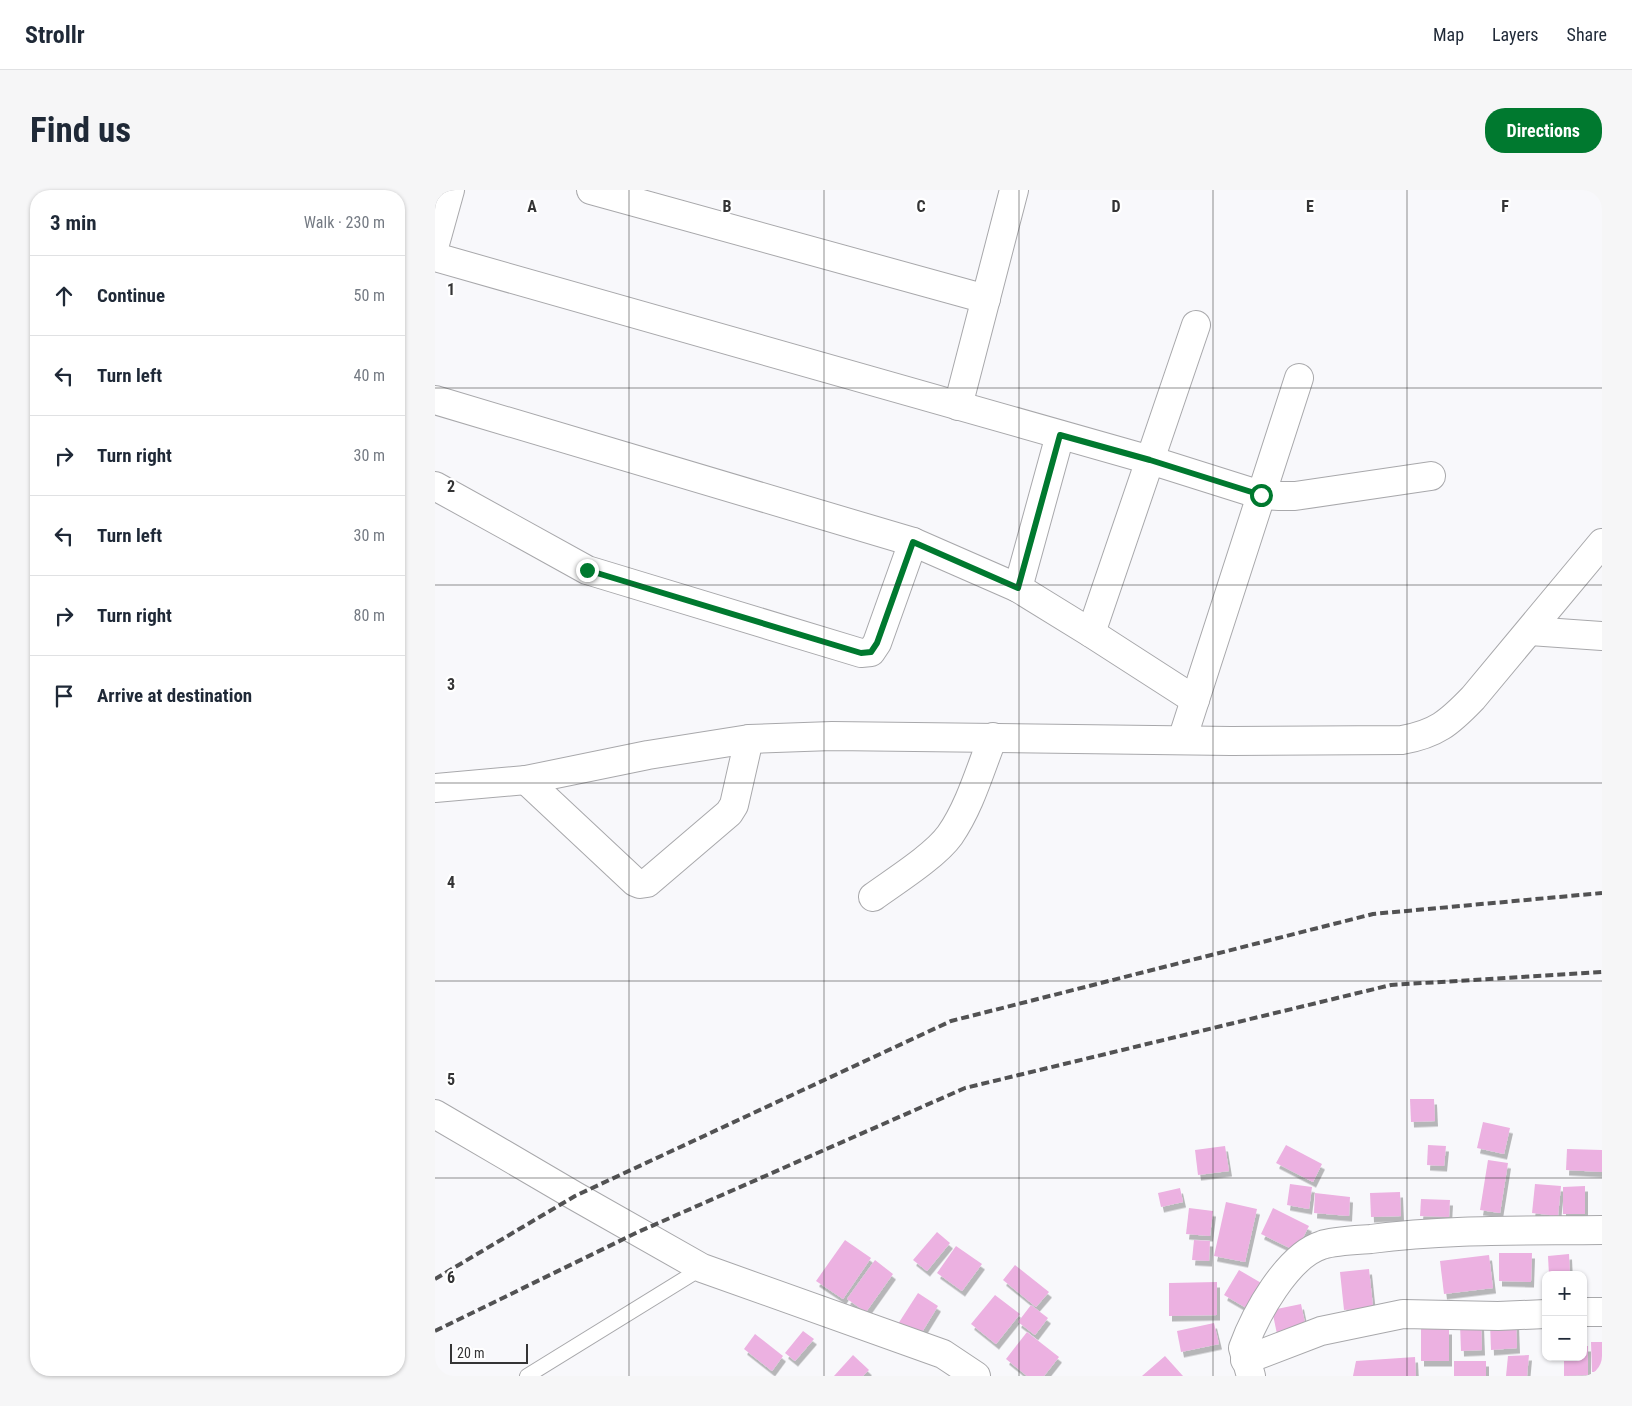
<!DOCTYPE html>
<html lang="en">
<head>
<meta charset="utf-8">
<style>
  body { margin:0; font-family:"Roboto Condensed",sans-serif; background:#f6f6f7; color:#1f2937 }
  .controls { position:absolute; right:15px; bottom:15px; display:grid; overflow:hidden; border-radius:10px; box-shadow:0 1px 4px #0004 }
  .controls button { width:45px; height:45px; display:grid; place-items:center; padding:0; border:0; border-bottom:1px solid #e0e1e3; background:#fff; color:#1f2937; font:25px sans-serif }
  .scale { position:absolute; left:15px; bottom:12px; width:78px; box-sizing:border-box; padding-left:5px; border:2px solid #343435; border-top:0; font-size:14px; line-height:18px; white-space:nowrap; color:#343435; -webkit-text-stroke:4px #fff; paint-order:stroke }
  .stop { position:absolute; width:15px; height:15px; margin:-11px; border:4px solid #00792f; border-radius:50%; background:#fff }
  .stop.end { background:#00792f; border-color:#fff; box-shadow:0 1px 5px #0008 }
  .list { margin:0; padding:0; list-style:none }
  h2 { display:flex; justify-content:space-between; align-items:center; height:65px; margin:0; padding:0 20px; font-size:21px }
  h2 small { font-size:16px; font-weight:400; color:#747a83 }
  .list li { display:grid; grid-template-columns:32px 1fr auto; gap:15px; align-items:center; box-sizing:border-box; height:80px; padding:0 20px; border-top:1px solid #e0e1e3 }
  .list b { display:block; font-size:19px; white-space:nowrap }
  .list em { font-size:16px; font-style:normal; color:#747a83 }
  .icon { flex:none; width:28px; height:28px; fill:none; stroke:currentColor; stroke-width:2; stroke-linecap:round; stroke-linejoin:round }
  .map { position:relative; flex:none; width:1167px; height:1186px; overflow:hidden; border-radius:20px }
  header { display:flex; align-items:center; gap:30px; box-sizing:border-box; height:70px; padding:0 25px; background:#fff; border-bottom:1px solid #e0e1e3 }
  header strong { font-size:24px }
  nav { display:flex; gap:28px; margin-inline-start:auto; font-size:18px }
  .intro { display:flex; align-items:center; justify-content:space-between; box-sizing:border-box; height:120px; padding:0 30px }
  h1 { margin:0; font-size:35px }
  .button { padding:12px 22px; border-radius:20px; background:#00792f; color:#fff; font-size:18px; font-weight:700 }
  main { display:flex; gap:30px; padding:0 30px }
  aside { flex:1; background:#fff; border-radius:20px; box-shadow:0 1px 4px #0004 }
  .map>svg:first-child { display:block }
  .building { fill:#ecb1e1; filter:url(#shadow) }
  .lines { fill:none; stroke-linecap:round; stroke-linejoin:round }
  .service-casing { stroke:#a8a8ab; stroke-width:16 }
  .minor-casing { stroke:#a8a8ab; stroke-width:30 }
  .tertiary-casing { stroke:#a8a8ab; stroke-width:30 }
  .service { stroke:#fff; stroke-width:14 }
  .minor { stroke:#fff; stroke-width:28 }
  .tertiary { stroke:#fff; stroke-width:28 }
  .rail { stroke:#525253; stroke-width:4; stroke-dasharray:8 4; stroke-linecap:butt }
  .route { stroke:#00792f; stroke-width:6 }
  .grid { fill:none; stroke:#343435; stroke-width:1; stroke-opacity:0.55 }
  .grid-label { font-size:16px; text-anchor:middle; font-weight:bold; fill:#343435; stroke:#fff; stroke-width:4.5; stroke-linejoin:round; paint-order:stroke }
</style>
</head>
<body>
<header>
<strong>Strollr</strong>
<nav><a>Map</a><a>Layers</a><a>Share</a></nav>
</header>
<div class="intro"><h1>Find us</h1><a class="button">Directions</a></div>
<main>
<aside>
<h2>3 min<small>Walk · 230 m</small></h2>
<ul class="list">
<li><svg class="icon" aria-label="ahead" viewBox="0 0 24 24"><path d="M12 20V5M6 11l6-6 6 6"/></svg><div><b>Continue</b></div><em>50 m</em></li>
<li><svg class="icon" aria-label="left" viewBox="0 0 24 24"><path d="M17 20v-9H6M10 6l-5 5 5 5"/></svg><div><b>Turn left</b></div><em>40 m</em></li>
<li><svg class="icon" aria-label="right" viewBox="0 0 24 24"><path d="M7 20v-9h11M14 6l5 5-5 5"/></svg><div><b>Turn right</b></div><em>30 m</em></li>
<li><svg class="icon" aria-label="left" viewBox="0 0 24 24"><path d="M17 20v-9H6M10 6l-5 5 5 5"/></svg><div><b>Turn left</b></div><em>30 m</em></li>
<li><svg class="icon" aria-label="right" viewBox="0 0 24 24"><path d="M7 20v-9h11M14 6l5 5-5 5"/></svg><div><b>Turn right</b></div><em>80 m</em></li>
<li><svg class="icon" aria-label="arrive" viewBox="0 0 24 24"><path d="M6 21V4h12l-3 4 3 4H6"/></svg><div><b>Arrive at destination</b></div></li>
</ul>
</aside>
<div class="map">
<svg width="1167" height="1186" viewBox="0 0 1167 1186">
  <defs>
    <filter id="shadow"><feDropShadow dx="3" dy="5.5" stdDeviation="0" flood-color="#0004"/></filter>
  </defs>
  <rect width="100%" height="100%" fill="#f8f8fb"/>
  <g class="building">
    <polygon points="975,909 999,909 1000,931 976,932"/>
    <polygon points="1048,932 1075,938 1069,964 1042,958"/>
    <polygon points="851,955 887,974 878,992 841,973"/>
    <polygon points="993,955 1011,956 1009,976 992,975"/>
    <polygon points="790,956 794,981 763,985 760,960"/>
    <polygon points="1132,959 1167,960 1167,982 1131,980"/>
    <polygon points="1053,970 1073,973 1065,1023 1045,1020"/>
    <polygon points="855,994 877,997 874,1019 852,1015"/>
    <polygon points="1100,994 1126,996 1123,1026 1097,1023"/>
    <polygon points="1150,996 1150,1024 1128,1024 1128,997"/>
    <polygon points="745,998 748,1012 726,1017 723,1003"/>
    <polygon points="965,1002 966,1026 936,1027 935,1003"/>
    <polygon points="880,1003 915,1007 914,1026 879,1023"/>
    <polygon points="986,1009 1015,1010 1014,1027 985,1026"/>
    <polygon points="791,1012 822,1019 810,1072 779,1066"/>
    <polygon points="754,1018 778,1021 775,1046 751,1044"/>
    <polygon points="838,1018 874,1036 861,1061 826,1044"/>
    <polygon points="502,1042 515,1053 492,1081 478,1070"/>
    <polygon points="410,1050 436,1068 408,1109 381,1091"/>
    <polygon points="759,1050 775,1051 774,1071 757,1070"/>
    <polygon points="521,1056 547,1074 527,1101 502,1083"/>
    <polygon points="1064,1063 1097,1063 1096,1092 1064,1091"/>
    <polygon points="1134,1064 1135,1085 1114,1085 1113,1066"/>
    <polygon points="1054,1065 1058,1098 1009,1104 1005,1071"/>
    <polygon points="440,1070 458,1084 431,1122 412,1109"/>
    <polygon points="580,1075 614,1102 601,1117 568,1090"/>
    <polygon points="934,1079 938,1117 909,1120 905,1082"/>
    <polygon points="804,1080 828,1094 813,1119 789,1105"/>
    <polygon points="782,1092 782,1125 734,1126 734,1093"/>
    <polygon points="483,1103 503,1116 484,1147 463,1134"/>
    <polygon points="560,1105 585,1124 561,1154 536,1134"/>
    <polygon points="866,1114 871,1138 842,1144 837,1120"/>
    <polygon points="596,1115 613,1128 600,1145 583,1132"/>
    <polygon points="1081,1131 1082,1158 1056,1160 1055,1133"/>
    <polygon points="779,1133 784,1154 746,1162 742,1141"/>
    <polygon points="1046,1133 1047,1160 1026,1161 1025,1134"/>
    <rect x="986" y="1139" width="28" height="32"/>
    <polygon points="368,1141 379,1149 360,1171 350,1163"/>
    <polygon points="592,1142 624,1167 609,1186 592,1186 571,1169"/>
    <polygon points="320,1144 348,1166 337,1181 309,1159"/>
    <polygon points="1156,1152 1167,1152 1167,1182 1157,1182"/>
    <polygon points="1148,1156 1153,1156 1153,1185 1129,1186 1129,1167 1148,1167"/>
    <polygon points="418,1165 434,1180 428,1186 399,1186"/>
    <polygon points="1094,1165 1092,1186 1071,1186 1073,1166"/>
    <polygon points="730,1166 748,1186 707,1186"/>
    <polygon points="980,1167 981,1186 918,1186 921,1171"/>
    <rect x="1019" y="1171" width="32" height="15"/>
  </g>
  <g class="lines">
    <defs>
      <polyline id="service" points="92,1186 267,1078"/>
      <g id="minor">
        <polyline points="156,0 551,109"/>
        <polyline points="0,54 15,0"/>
        <polyline points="0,67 715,270 826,305 844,306 860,306 996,286"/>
        <polyline points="0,210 478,352 583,398 656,443 760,510"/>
        <polyline points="523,216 579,0"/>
        <polyline points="0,296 152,380 426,463 436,462 442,453 478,352"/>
        <polyline points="583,398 625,245"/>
        <polyline points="1095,441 1167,446"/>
        <polyline points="656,443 761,135"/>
        <polyline points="747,550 864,188"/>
        <polyline points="91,590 200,692 205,694 212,693 294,623 299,615 314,549"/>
        <path d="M0 598 91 590 213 565 314 549 397 546 796 551 967 550C1001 544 1014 533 1038 508L1167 353"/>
        <path d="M438 707C460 691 500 666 515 645 535 616 545 580 558 547"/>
        <polyline points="1148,1122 1167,1122"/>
        <polyline points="810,1170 886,1141 968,1124 1063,1126 1111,1124"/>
        <path d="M816 1186 808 1158C820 1125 852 1066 887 1055 898 1051 923 1050 936 1049 1012 1039 1090 1041 1167 1040"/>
      </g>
      <polyline id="tertiary" points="0,924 140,1006 267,1078 508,1164 541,1186"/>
    </defs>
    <use href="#service" class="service-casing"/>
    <use href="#minor" class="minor-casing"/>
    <use href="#tertiary" class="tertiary-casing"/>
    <use href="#service" class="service"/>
    <use href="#minor" class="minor"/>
    <use href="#tertiary" class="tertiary"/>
    <g class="rail">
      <polyline points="0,1089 140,1006 516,831 938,724 1167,703"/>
      <polyline points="0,1141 203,1042 530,898 956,795 1167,782"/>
    </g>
  </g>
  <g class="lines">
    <polyline class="route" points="152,380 426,463 436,462 442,453 478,352 583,398 625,245 715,270 826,305"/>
  </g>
  <path class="grid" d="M194 0V1186M389 0V1186M584 0V1186M778 0V1186M972 0V1186M0 198H1167M0 395H1167M0 593H1167M0 791H1167M0 988H1167"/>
  <g class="grid-label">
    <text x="97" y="22">A</text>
    <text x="292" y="22">B</text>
    <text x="486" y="22">C</text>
    <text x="681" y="22">D</text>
    <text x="875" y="22">E</text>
    <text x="1070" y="22">F</text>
    <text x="16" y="105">1</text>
    <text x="16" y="302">2</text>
    <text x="16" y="500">3</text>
    <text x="16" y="698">4</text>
    <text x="16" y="895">5</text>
    <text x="16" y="1093">6</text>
  </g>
</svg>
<div class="controls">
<button>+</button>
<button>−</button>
</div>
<div class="scale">20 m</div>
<div class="stop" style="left:826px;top:305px"></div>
<div class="stop end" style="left:152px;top:380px"></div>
</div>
</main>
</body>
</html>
